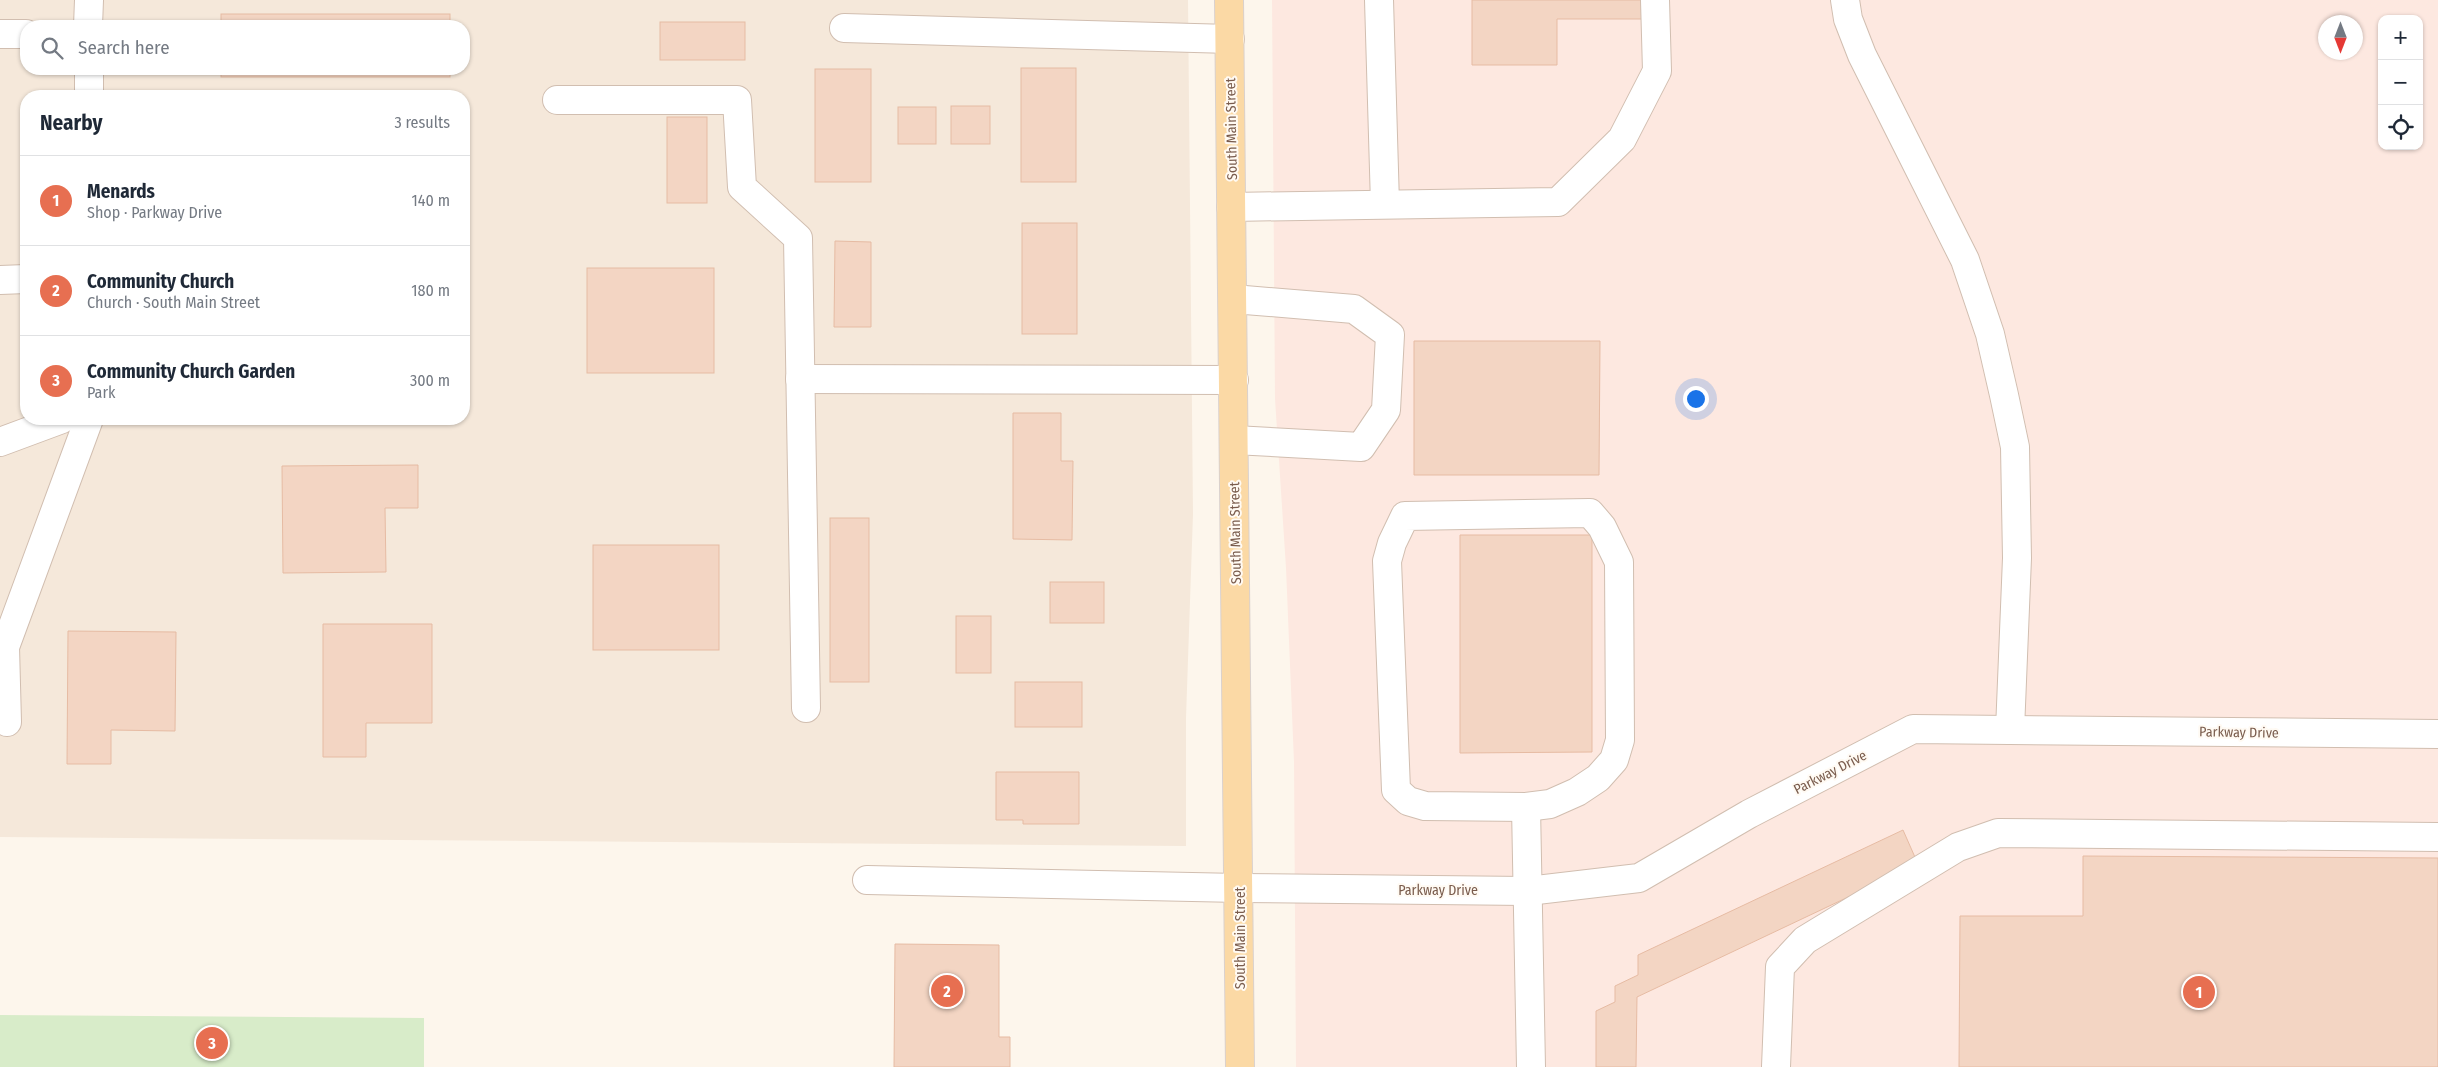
<!DOCTYPE html>
<html lang="en">
<head>
<meta charset="utf-8">
<style>
  body { margin:0; font-family:"Fira Sans Condensed",sans-serif; background:#f6f6f7; color:#1f2937 }
  .controls { position:absolute; right:15px; top:15px; display:grid; overflow:hidden; border-radius:10px; box-shadow:0 1px 4px #0004 }
  .controls button { width:45px; height:45px; display:grid; place-items:center; padding:0; border:0; border-bottom:1px solid #e0e1e3; background:#fff; color:#1f2937; font:25px sans-serif }
  .compass { position:absolute; left:2318px; top:15px; width:45px; height:45px; border-radius:50%; background:#fff; box-shadow:0 1px 4px #0004; rotate:180deg }
  .you { position:absolute; left:1695px; top:398px; width:18px; height:18px; margin:-12px; border:4px solid #fff; border-radius:50%; background:#1a73e8; box-shadow:0 0 0 8px #1a73e833 }
  .badge { display:grid; place-items:center; width:32px; height:32px; border-radius:50%; background:#e76f51; color:#fff; font-size:16px; font-weight:700 }
  .pin { position:absolute; translate:-50% -50%; border:2px solid #fff; box-shadow:0 1px 5px #0006 }
  .list { margin:0; padding:0; list-style:none }
  h2 { display:flex; justify-content:space-between; align-items:center; height:65px; margin:0; padding:0 20px; font-size:21px }
  h2 small { font-size:16px; font-weight:400; color:#747a83 }
  .list li { display:grid; grid-template-columns:32px 1fr auto; gap:15px; align-items:center; box-sizing:border-box; height:90px; padding:0 20px; border-top:1px solid #e0e1e3 }
  .list b { display:block; font-size:19px; white-space:nowrap }
  .list p { margin:0; font-size:16px; white-space:nowrap; color:#747a83 }
  .list em { font-size:16px; font-style:normal; color:#747a83 }
  .icon { flex:none; width:28px; height:28px; fill:none; stroke:currentColor; stroke-width:2; stroke-linecap:round; stroke-linejoin:round }
  .map { position:relative; flex:none; width:2438px; height:1067px; overflow:hidden }
  .search { position:absolute; background:#fff; box-shadow:0 1px 4px #0004; left:20px; top:20px; width:450px; height:55px; display:flex; align-items:center; gap:12px; box-sizing:border-box; padding:0 18px; border-radius:20px; color:#747a83; font-size:19px }
  .panel { position:absolute; background:#fff; box-shadow:0 1px 4px #0004; left:20px; top:90px; width:450px; height:335px; border-radius:20px }
  .map>svg:first-child { display:block }
  .residential { fill:#f5e8da; fill-rule:evenodd }
  .commercial { fill:#fde8e0; fill-rule:evenodd }
  .green { fill:#d8ecc9 }
  .building { fill:#f3d5c3; stroke:#e6bba3 }
  .lines { fill:none; stroke-linecap:round; stroke-linejoin:round }
  .minor-casing { stroke:#d1beb0; stroke-width:30 }
  .major-casing { stroke:#dad1cd; stroke-width:30 }
  .minor { stroke:#fff; stroke-width:28 }
  .major { stroke:#fbd9a5; stroke-width:28 }
  .labels { text-anchor:middle; stroke-width:4; stroke-linejoin:round; paint-order:stroke }
  .street-label { font-size:14px; fill:#7a5c4d; stroke:#fffaf3 }
</style>
</head>
<body>
<div class="map">
<svg width="2438" height="1067" viewBox="0 0 2438 1067">
  <rect width="100%" height="100%" fill="#fdf6ec"/>
  <path class="residential" d="M0 0H1188L1193 514 1186 718V846L0 837ZM26 26H464V69H26ZM26 96H464V419H26Z"/>
  <path class="commercial" d="M1272 0H2438V1067H1296L1294 762 1286 568 1275 399ZM2382 19H2419V146H2382ZM2326 22H2356V52H2326Z"/>
  <polygon class="green" points="0,1015 424,1018 424,1067 0,1067"/>
  <g class="building">
    <polygon points="1472,0 1642,0 1642,19 1557,19 1557,65 1472,65"/>
    <rect x="221" y="14" width="229" height="12"/>
    <rect x="660" y="22" width="85" height="38"/>
    <rect x="1021" y="68" width="55" height="114"/>
    <rect x="221" y="69" width="229" height="8"/>
    <rect x="815" y="69" width="56" height="113"/>
    <rect x="951" y="106" width="39" height="38"/>
    <rect x="898" y="107" width="38" height="37"/>
    <rect x="667" y="117" width="40" height="86"/>
    <rect x="1022" y="223" width="55" height="111"/>
    <polygon points="835,241 871,242 871,327 834,327"/>
    <rect x="587" y="268" width="127" height="105"/>
    <polygon points="1414,341 1600,341 1599,475 1414,475"/>
    <polygon points="1013,413 1061,413 1061,461 1073,461 1072,540 1013,539"/>
    <polygon points="418,465 418,508 385,508 386,572 283,573 282,466"/>
    <rect x="830" y="518" width="39" height="164"/>
    <polygon points="1460,535 1592,535 1592,752 1460,753"/>
    <rect x="593" y="545" width="126" height="105"/>
    <rect x="1050" y="582" width="54" height="41"/>
    <rect x="956" y="616" width="35" height="57"/>
    <polygon points="323,624 432,624 432,723 366,723 366,757 323,757"/>
    <polygon points="68,631 176,632 175,731 111,730 111,764 67,764"/>
    <rect x="1015" y="682" width="67" height="45"/>
    <polygon points="996,772 1079,772 1079,824 1023,824 1023,820 996,820"/>
    <polygon points="1903,830 1918,864 1637,997 1636,1067 1596,1067 1596,1011 1615,1002 1615,986 1638,975 1638,955"/>
    <polygon points="2083,856 2438,858 2438,1067 1959,1067 1960,916 2083,916"/>
    <polygon points="895,944 999,945 999,1037 1010,1037 1010,1067 894,1067"/>
  </g>
  <g class="lines">
    <defs>
      <g id="minor">
        <polyline points="1379,0 1385,204"/>
        <polyline points="1845,0 1848,19 1862,55 1965,260 1990,334 2004,395 2015,447 2017,558 2010,730"/>
        <polyline points="88,26 89,0"/>
        <polyline points="844,28 1230,39"/>
        <polyline points="0,34 26,34"/>
        <polyline points="89,69 89,96"/>
        <polyline points="557,100 737,100 742,187 798,238 806,708"/>
        <polyline points="1231,207 1558,202 1622,139 1657,71 1655,0"/>
        <polyline points="0,280 26,279"/>
        <polyline points="1233,299 1354,309 1390,335 1386,410 1361,447 1234,440"/>
        <polyline points="800,379 1234,380"/>
        <polyline points="0,442 62,419"/>
        <polygon points="1590,513 1602,527 1619,562 1620,740 1614,760 1598,778 1577,792 1550,804 1526,807 1425,806 1408,801 1396,790 1387,561 1392,543 1405,516"/>
        <polyline points="7,722 5,647 89,419"/>
        <polyline points="1526,807 1531,1067"/>
        <polyline points="867,880 1239,888 1528,891 1639,878 1749,814 1913,729 2438,734"/>
        <polyline points="1776,1067 1780,967 1805,940 1958,847 1998,833 2438,837"/>
      </g>
      <polyline id="major" points="1229,0 1240,1067"/>
    </defs>
    <use href="#minor" class="minor-casing"/>
    <use href="#major" class="major-casing"/>
    <use href="#minor" class="minor"/>
    <use href="#major" class="major"/>
  </g>
  <g class="labels">
    <g class="street-label">
      <text transform="translate(1231 129) rotate(-91)" y="5">South Main Street</text>
      <text transform="translate(1235 533) rotate(-91)" y="5">South Main Street</text>
      <text transform="translate(2239 732) rotate(1)" y="5">Parkway Drive</text>
      <text transform="translate(1830 772) rotate(-27)" y="5">Parkway Drive</text>
      <text x="1438" y="895">Parkway Drive</text>
      <text transform="translate(1240 938) rotate(-90)" y="5">South Main Street</text>
    </g>
  </g>
</svg>
<div class="controls">
<button>+</button>
<button>−</button>
<button><svg class="icon" aria-label="locate" viewBox="0 0 24 24"><circle cx="12" cy="12" r="6"/><path d="M12 2v4M12 18v4M2 12h4M18 12h4"/></svg></button>
</div>
<svg class="compass" viewBox="-18 -18 36 36"><path d="M0-13l5 13h-10z" fill="#e53935"/><path d="M0 13l5-13h-10z" fill="#747a83"/></svg>
<div class="you"></div>
<div class="pin badge" style="left:2199px;top:992px">1</div>
<div class="pin badge" style="left:947px;top:991px">2</div>
<div class="pin badge" style="left:212px;top:1043px">3</div>
<div class="search"><svg class="icon" aria-label="search" viewBox="0 0 24 24"><circle cx="10" cy="10" r="6"/><path d="M15 15l6 6"/></svg>Search here</div>
<section class="panel">
<h2>Nearby<small>3 results</small></h2>
<ul class="list">
<li><span class="badge">1</span><div><b>Menards</b><p>Shop · Parkway Drive</p></div><em>140 m</em></li>
<li><span class="badge">2</span><div><b>Community Church</b><p>Church · South Main Street</p></div><em>180 m</em></li>
<li><span class="badge">3</span><div><b>Community Church Garden</b><p>Park</p></div><em>300 m</em></li>
</ul>
</section>
</div>
</body>
</html>
